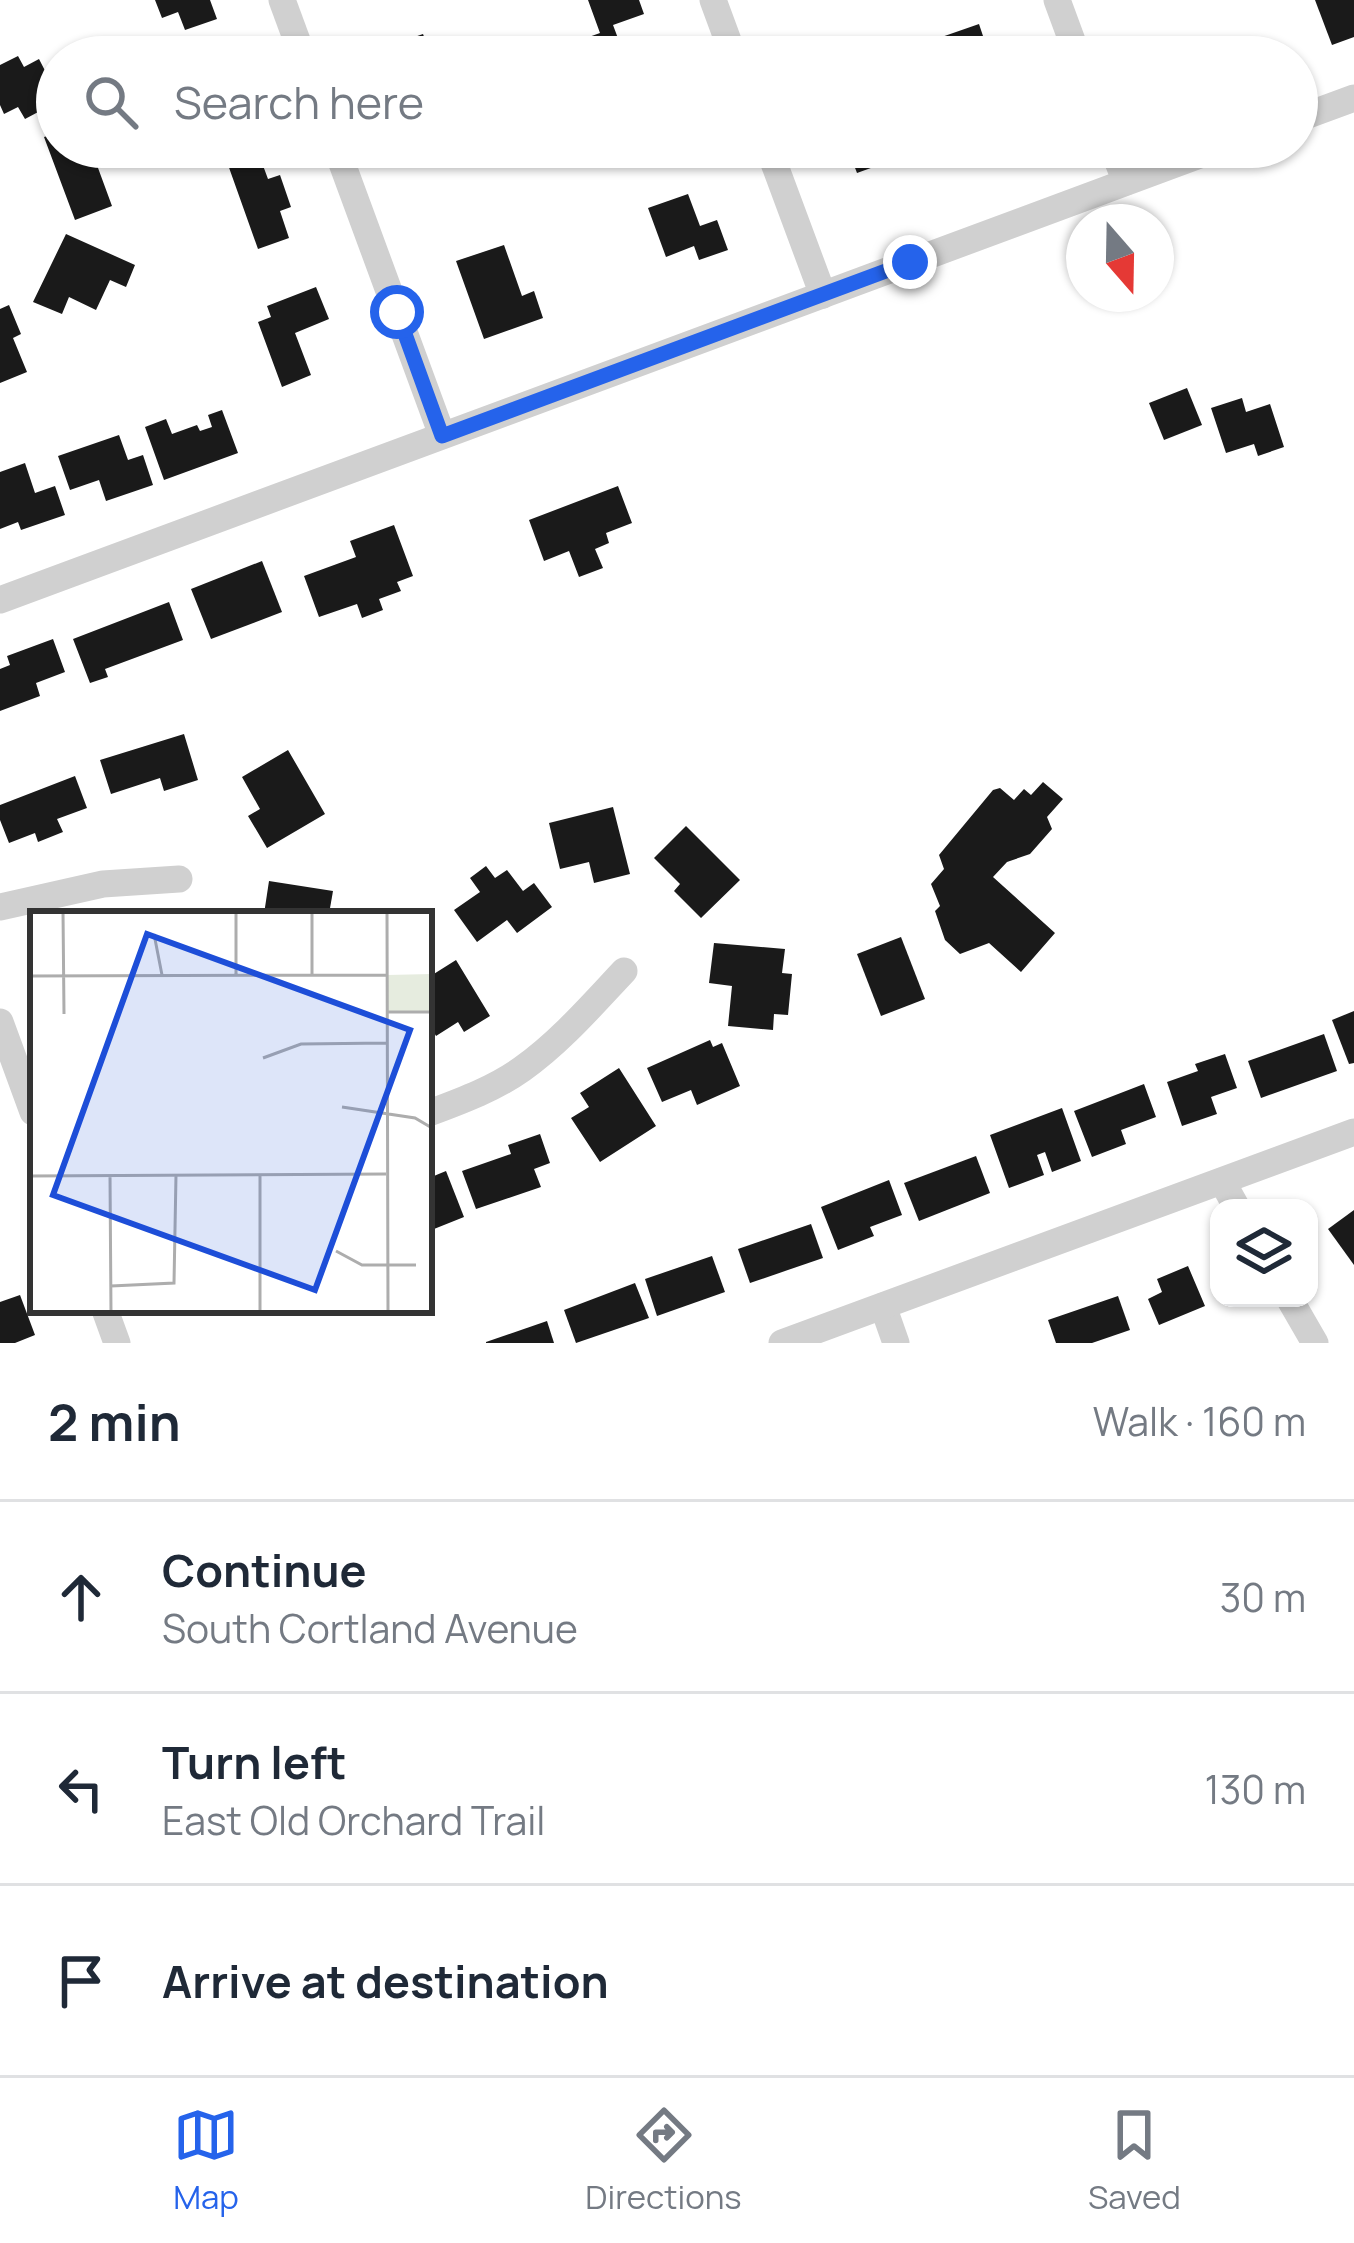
<!DOCTYPE html>
<html lang="en">
<head>
<meta charset="utf-8">
<style>
  body { margin:0; font-family:Manrope,sans-serif; background:#f2f2f3; color:#1f2937 }
  .controls { position:absolute; right:36px; bottom:36px; display:grid; overflow:hidden; border-radius:24px; box-shadow:0 3px 9px #0004 }
  .controls button { width:108px; height:108px; display:grid; place-items:center; padding:0; border:0; border-bottom:3px solid #e0e1e3; background:#fff; color:#1f2937; font:60px sans-serif }
  .compass { position:absolute; left:1066px; top:204px; width:108px; height:108px; border-radius:50%; background:#fff; box-shadow:0 3px 9px #0004; rotate:160deg }
  .stop { position:absolute; width:36px; height:36px; margin:-27px; border:9px solid #2563eb; border-radius:50%; background:#fff }
  .stop.end { background:#2563eb; border-color:#fff; box-shadow:0 3px 12px #0008 }
  .list { margin:0; padding:0; list-style:none }
  h2 { display:flex; justify-content:space-between; align-items:center; height:156px; margin:0; padding:0 48px; font-size:51px }
  h2 small { font-size:39px; font-weight:400; color:#747a83 }
  .list li { display:grid; grid-template-columns:78px 1fr auto; gap:36px; align-items:center; box-sizing:border-box; height:192px; padding:0 48px; border-top:3px solid #e0e1e3 }
  .list b { display:block; font-size:45px; white-space:nowrap }
  .list p { margin:0; font-size:39px; white-space:nowrap; color:#747a83 }
  .list em { font-size:39px; font-style:normal; color:#747a83 }
  .icon { flex:none; width:66px; height:66px; fill:none; stroke:currentColor; stroke-width:2; stroke-linecap:round; stroke-linejoin:round }
  .map { position:relative; flex:none; width:1354px; height:1343px; overflow:hidden }
  .search { position:absolute; background:#fff; box-shadow:0 3px 9px #0004; left:36px; right:36px; top:36px; height:132px; display:flex; align-items:center; gap:30px; box-sizing:border-box; padding:0 42px; border-radius:66px; color:#747a83; font-size:45px }
  .sheet { height:732px; background:#fff }
  nav { display:flex; justify-content:space-around; align-items:center; box-sizing:border-box; height:168px; border-top:3px solid #e0e1e3; background:#fff; font-size:33px; color:#747a83 }
  nav a { display:grid; justify-items:center; gap:6px }
  nav .on { color:#2563eb }
  .map>svg:first-child { display:block }
  .building { fill:#1a1a1a }
  .lines { fill:none; stroke-linecap:round; stroke-linejoin:round }
  .minor { stroke:#d0d0d0; stroke-width:27 }
  .route { stroke:#2563eb; stroke-width:15 }
  .inset-road { fill:none; stroke:#adadad; stroke-width:3 }
  .view { fill:#1d4ed8; fill-opacity:0.15; stroke:#1d4ed8; stroke-width:6 }
  .inset-edge { fill:none; stroke:#333; stroke-width:6 }
</style>
</head>
<body>
<div class="map">
<svg width="1354" height="1343" viewBox="0 0 1354 1343">
  <rect width="100%" height="100%" fill="#fff"/>
  <g class="building">
    <polygon points="155,0 210,0 217,19 185,30 178,12 162,18"/>
    <polygon points="588,0 639,0 644,14 613,25 625,57 593,57 586,38 600,33"/>
    <polygon points="1315,0 1354,0 1354,37 1332,45"/>
    <polygon points="979,24 990,57 939,57 933,40"/>
    <polygon points="423,34 426,42 444,36 451,57 387,57 383,48"/>
    <polygon points="18,56 24,67 39,59 57,94 57,102 25,119 18,107 4,114 0,105 0,65"/>
    <polygon points="57,133 57,147 106,147 108,152 94,157 112,206 75,220 44,137"/>
    <polygon points="847,147 901,147 904,156 857,173"/>
    <polygon points="258,152 268,179 280,175 291,207 280,211 289,238 258,249 227,162"/>
    <polygon points="688,194 700,226 717,220 728,250 699,260 694,246 666,257 648,208"/>
    <polygon points="66,234 135,265 126,287 110,280 96,310 69,297 62,314 33,302"/>
    <polygon points="504,245 522,296 534,291 543,318 484,339 456,261"/>
    <polygon points="316,287 329,319 295,333 311,375 282,387 258,322 271,317 267,306"/>
    <polygon points="9,305 21,334 13,338 27,372 0,383 0,309"/>
    <polygon points="1187,388 1202,425 1164,440 1149,403"/>
    <polygon points="1242,398 1246,412 1270,404 1284,447 1258,456 1254,444 1226,453 1211,408"/>
    <polygon points="222,410 238,453 164,480 145,427 166,419 172,434 197,425 200,431 212,427 208,415"/>
    <polygon points="119,435 128,460 143,455 153,485 106,501 99,480 70,490 58,456"/>
    <polygon points="25,463 35,493 55,486 65,515 21,530 18,522 0,529 0,472"/>
    <polygon points="618,486 632,523 606,533 609,543 595,549 603,568 579,577 569,551 544,561 529,520"/>
    <polygon points="394,525 413,576 397,582 401,591 379,599 383,610 362,618 357,604 319,617 304,576 356,557 350,541"/>
    <polygon points="262,561 282,612 211,639 191,589"/>
    <polygon points="169,602 183,640 105,669 108,677 90,683 73,639"/>
    <polygon points="53,639 65,672 36,683 40,696 0,711 0,669 10,665 7,656"/>
    <polygon points="184,734 198,780 164,791 160,778 111,794 100,760"/>
    <polygon points="288,750 325,814 267,848 248,816 260,809 242,777"/>
    <polygon points="75,776 87,808 57,819 63,832 38,842 35,833 9,843 0,820 0,805"/>
    <polygon points="1043,782 1063,799 1047,817 1052,829 1030,854 1007,862 993,877 1055,933 1021,972 989,943 960,954 945,940 935,911 940,906 931,884 944,869 939,855 993,790 1000,788 1014,800 1024,789 1031,795"/>
    <polygon points="613,807 630,874 594,883 589,862 560,869 549,823"/>
    <polygon points="686,826 740,880 701,918 674,891 680,884 654,858"/>
    <polygon points="486,866 495,878 507,870 523,891 534,883 552,907 517,933 507,920 477,942 454,910 480,892 470,878"/>
    <polygon points="269,881 333,891 329,914 264,914"/>
    <polygon points="901,937 925,999 881,1016 857,954"/>
    <polygon points="714,943 785,949 782,973 792,974 788,1015 774,1014 773,1030 728,1026 732,986 709,983"/>
    <polygon points="456,960 490,1016 464,1032 458,1022 436,1036 429,1024 429,977"/>
    <polygon points="1354,1011 1354,1063 1349,1064 1332,1020"/>
    <polygon points="1324,1034 1337,1071 1261,1098 1248,1061"/>
    <polygon points="710,1040 713,1047 722,1043 740,1086 697,1105 691,1090 662,1102 647,1068"/>
    <polygon points="1225,1054 1237,1088 1211,1097 1217,1114 1182,1126 1167,1082 1198,1071 1195,1064"/>
    <polygon points="619,1068 656,1126 600,1162 571,1118 589,1107 580,1093"/>
    <polygon points="1144,1084 1156,1117 1121,1130 1126,1144 1092,1157 1074,1111"/>
    <polygon points="1062,1108 1081,1161 1052,1172 1045,1152 1037,1155 1044,1175 1009,1188 990,1135"/>
    <polygon points="540,1134 550,1163 534,1169 541,1187 476,1209 462,1171 511,1154 508,1145"/>
    <polygon points="976,1156 990,1193 919,1221 904,1183"/>
    <polygon points="446,1171 464,1217 429,1231 429,1178"/>
    <polygon points="889,1180 902,1215 870,1227 874,1236 838,1250 821,1207"/>
    <polygon points="1354,1210 1354,1265 1328,1229"/>
    <polygon points="811,1224 823,1258 750,1283 738,1249"/>
    <polygon points="712,1256 725,1292 657,1316 645,1279"/>
    <polygon points="1188,1266 1205,1306 1159,1325 1148,1299 1162,1292 1157,1279"/>
    <polygon points="635,1283 649,1318 576,1343 564,1310"/>
    <polygon points="20,1295 35,1335 15,1343 0,1343 0,1302"/>
    <polygon points="1118,1296 1130,1330 1092,1343 1056,1343 1048,1320"/>
    <polygon points="547,1321 554,1343 486,1343 486,1342"/>
  </g>
  <g class="lines">
    <g class="minor">
      <polyline points="282,0 303,57"/>
      <polyline points="713,0 734,57"/>
      <polyline points="1057,0 1078,57"/>
      <polyline points="1297,119 1354,98"/>
      <polyline points="336,147 442,435"/>
      <polyline points="768,147 823,295"/>
      <polyline points="1112,147 1126,182"/>
      <polyline points="0,600 1221,147"/>
      <polyline points="0,907 103,884 179,879"/>
      <polyline points="0,1022 33,1112"/>
      <path d="M429 1113C461 1101 494 1089 522 1069 560 1042 592 1005 624 971"/>
      <polyline points="1222,1181 1237,1208"/>
      <polyline points="1289,1298 1315,1343"/>
      <polyline points="883,1306 896,1343"/>
      <polyline points="105,1310 117,1343"/>
      <polyline points="782,1343 1354,1132"/>
    </g>
  </g>
  <g class="lines">
    <polyline class="route" points="397,312 442,436 910,262"/>
  </g>
  <g transform="translate(30 911)">
    <rect width="402" height="402" fill="#fff"/>
    <path d="M402 63V100L357 101V64Z" fill="#e6ecdf"/>
    <path class="inset-road" d="M33 0 34 103M206 0V63M282 0V63M357 0 358 402M124 23 132 64M0 65 356 64M357 101H402M233 147 271 133 357 132M312 196 385 207 402 217M230 263V402M80 264 81 402M0 265 356 263M306 340 332 354H386M81 375 144 372 146 264"/>
    <path class="view" d="M117 23 380 119 285 379 23 284Z"/>
    <rect width="402" height="402" class="inset-edge"/>
  </g>
</svg>
<div class="controls">
<button><svg class="icon" aria-label="layers" viewBox="0 0 24 24"><path d="M12 4l9 5-9 5-9-5zM3 14l9 5 9-5"/></svg></button>
</div>
<svg class="compass" viewBox="-18 -18 36 36"><path d="M0-13l5 13h-10z" fill="#e53935"/><path d="M0 13l5-13h-10z" fill="#747a83"/></svg>
<div class="stop" style="left:397px;top:312px"></div>
<div class="stop end" style="left:910px;top:262px"></div>
<div class="search"><svg class="icon" aria-label="search" viewBox="0 0 24 24"><circle cx="10" cy="10" r="6"/><path d="M15 15l6 6"/></svg>Search here</div>
</div>
<section class="sheet">
<h2>2 min<small>Walk · 160 m</small></h2>
<ul class="list">
<li><svg class="icon" aria-label="ahead" viewBox="0 0 24 24"><path d="M12 20V5M6 11l6-6 6 6"/></svg><div><b>Continue</b><p>South Cortland Avenue</p></div><em>30 m</em></li>
<li><svg class="icon" aria-label="left" viewBox="0 0 24 24"><path d="M17 20v-9H6M10 6l-5 5 5 5"/></svg><div><b>Turn left</b><p>East Old Orchard Trail</p></div><em>130 m</em></li>
<li><svg class="icon" aria-label="arrive" viewBox="0 0 24 24"><path d="M6 21V4h12l-3 4 3 4H6"/></svg><div><b>Arrive at destination</b></div></li>
</ul>
</section>
<nav>
<a class="on"><svg class="icon" aria-label="map" viewBox="0 0 24 24"><path d="M3 6l6-2 6 2 6-2v14l-6 2-6-2-6 2zM9 4v14M15 6v14"/></svg>Map</a>
<a><svg class="icon" aria-label="directions" viewBox="0 0 24 24"><path d="M12 3l9 9-9 9-9-9zM9 14v-3h6M13 9l2 2-2 2"/></svg>Directions</a>
<a><svg class="icon" aria-label="saved" viewBox="0 0 24 24"><path d="M7 4h10v16l-5-4-5 4z"/></svg>Saved</a>
</nav>
</body>
</html>
